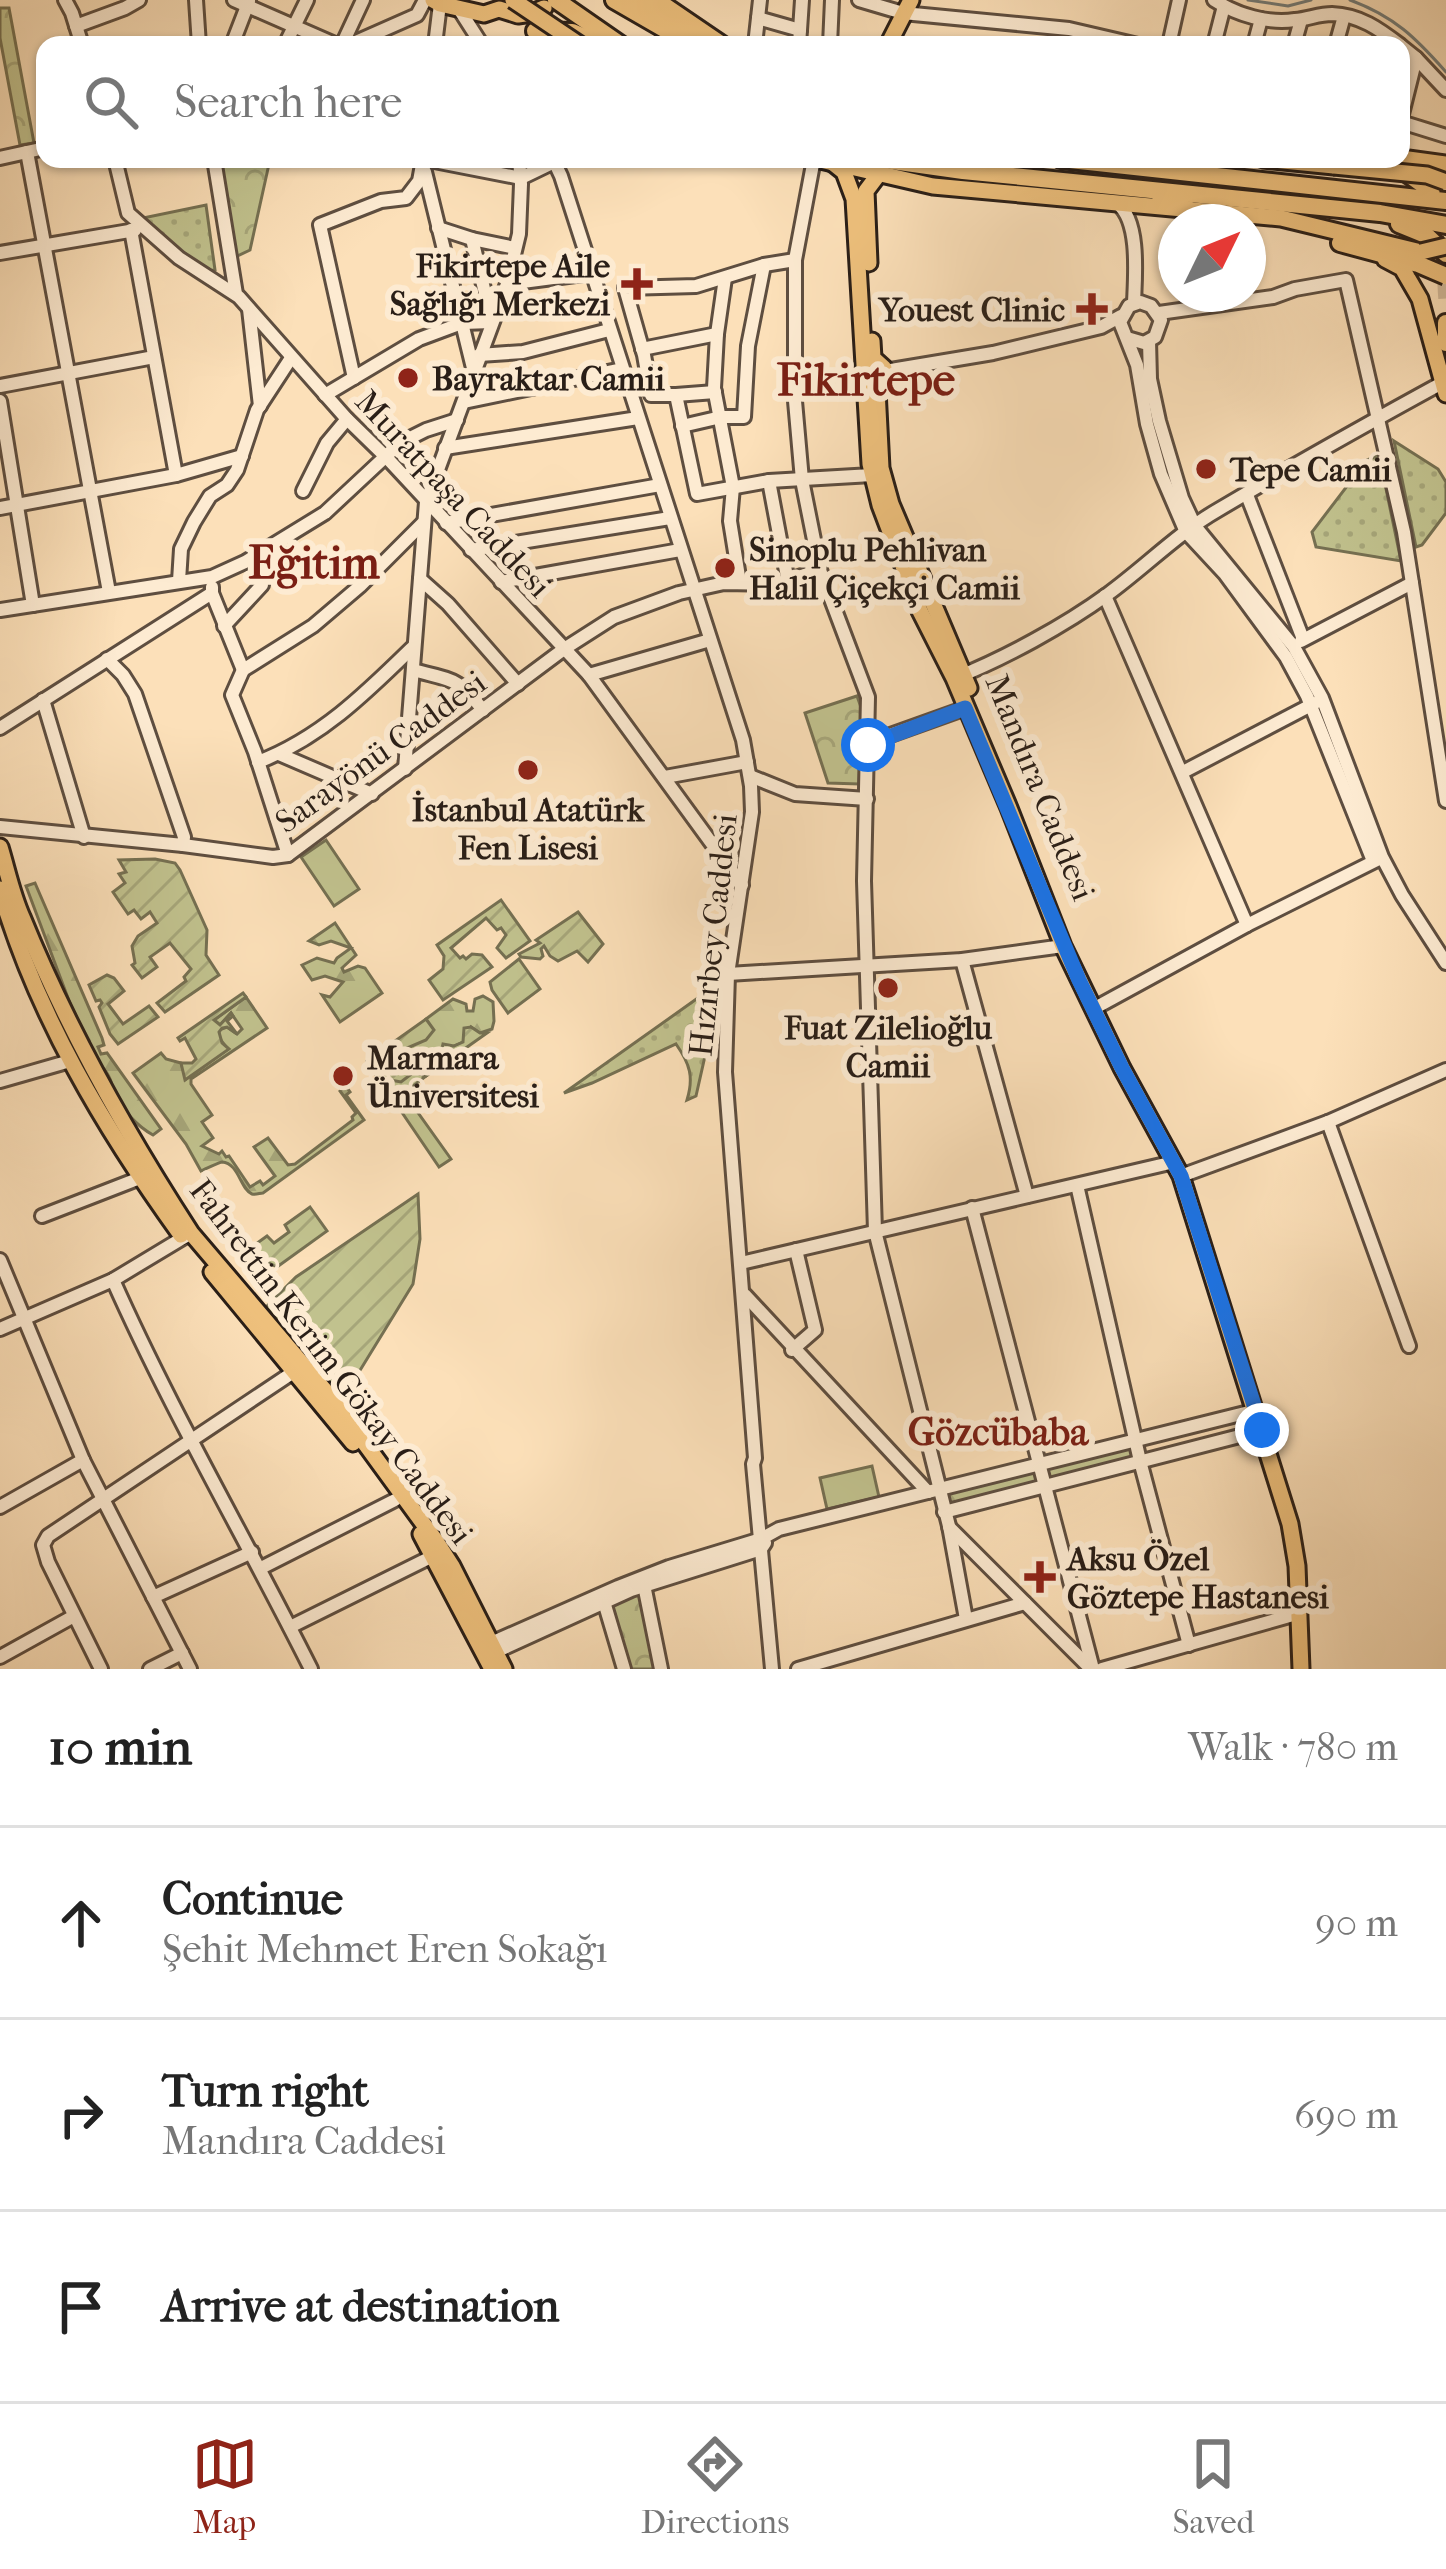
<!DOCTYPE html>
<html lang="en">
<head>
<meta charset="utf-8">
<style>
  body { margin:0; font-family:"IM FELL French Canon",serif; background:#f6f6f6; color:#222 }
  .compass { position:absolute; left:1158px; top:204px; width:108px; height:108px; border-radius:50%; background:#fff; box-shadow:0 3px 9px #0004; rotate:47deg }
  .stop { position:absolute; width:36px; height:36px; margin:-27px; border:9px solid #1a73e8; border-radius:50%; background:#fff }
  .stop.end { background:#1a73e8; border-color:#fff; box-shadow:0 3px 12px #0008 }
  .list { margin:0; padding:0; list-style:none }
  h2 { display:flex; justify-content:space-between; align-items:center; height:156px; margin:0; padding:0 48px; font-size:51px }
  h2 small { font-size:39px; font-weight:400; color:#767676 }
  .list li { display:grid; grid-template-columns:78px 1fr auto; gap:36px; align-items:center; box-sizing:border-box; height:192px; padding:0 48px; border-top:3px solid #e0e0e0 }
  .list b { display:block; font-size:45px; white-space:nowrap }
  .list p { margin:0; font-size:39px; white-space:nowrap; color:#767676 }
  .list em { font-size:39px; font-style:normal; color:#767676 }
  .icon { flex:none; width:66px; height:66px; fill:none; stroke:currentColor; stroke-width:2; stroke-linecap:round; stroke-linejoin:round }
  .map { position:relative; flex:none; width:1446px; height:1669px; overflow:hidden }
  .search { position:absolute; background:#fff; box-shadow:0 3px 9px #0004; left:36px; right:36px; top:36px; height:132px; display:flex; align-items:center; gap:30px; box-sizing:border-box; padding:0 42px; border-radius:24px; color:#767676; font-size:45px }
  .sheet { height:732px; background:#fff }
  nav { display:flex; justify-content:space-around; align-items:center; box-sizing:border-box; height:168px; border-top:3px solid #e0e0e0; background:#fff; font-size:33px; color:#767676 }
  nav a { display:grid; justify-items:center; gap:6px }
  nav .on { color:#8f2418 }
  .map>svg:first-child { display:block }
  .grass { fill:url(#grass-dots); stroke:#757052; stroke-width:3 }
  .forest { fill:url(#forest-firs); stroke:#757052; stroke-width:3 }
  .park { fill:url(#park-crowns); stroke:#757052; stroke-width:3 }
  .garden { fill:url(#garden-furrows); stroke:#757052; stroke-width:3 }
  .pitch { fill:#c1c28e; stroke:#757052; stroke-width:3 }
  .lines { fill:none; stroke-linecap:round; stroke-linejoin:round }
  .stream { stroke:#737c79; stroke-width:3 }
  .major-tunnel { stroke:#d2b999; stroke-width:15; stroke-dasharray:15 8; stroke-linecap:butt }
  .minor-casing { stroke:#5e4e40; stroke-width:18 }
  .major-casing { stroke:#291e17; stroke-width:21 }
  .highway-casing { stroke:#291e17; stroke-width:22 }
  .minor { stroke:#fdebd2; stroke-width:12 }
  .major { stroke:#eec07c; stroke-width:15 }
  .highway { stroke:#eec07c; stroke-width:16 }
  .major-bridge-casing { stroke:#291e17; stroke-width:21; stroke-linecap:butt }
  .highway-bridge-casing { stroke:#291e17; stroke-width:22; stroke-linecap:butt }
  .major-bridge { stroke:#eec07c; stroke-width:15 }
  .highway-bridge { stroke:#eec07c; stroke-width:16 }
  .route { stroke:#1a73e8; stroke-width:15 }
  .poi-dot { fill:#8f2418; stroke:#fdebd2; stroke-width:4.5 }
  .labels { text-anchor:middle; stroke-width:12; stroke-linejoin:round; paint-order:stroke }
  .poi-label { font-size:33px; font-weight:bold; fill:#291e17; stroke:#fdebd2; text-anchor:start }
  .street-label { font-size:33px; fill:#291e17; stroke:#fdebd2 }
  .quarter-label { font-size:39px; font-weight:bold; fill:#7a1f14; stroke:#fdebd2 }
  .district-label { font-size:45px; font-weight:bold; fill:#7a1f14; stroke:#fdebd2 }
</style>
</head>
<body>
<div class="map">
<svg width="1446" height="1669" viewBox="0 0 1446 1669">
  <defs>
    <pattern id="grass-dots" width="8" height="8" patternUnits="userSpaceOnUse" patternTransform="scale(3)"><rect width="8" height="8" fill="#c1c28e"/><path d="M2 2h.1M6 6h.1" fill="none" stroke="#a6a67a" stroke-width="1.8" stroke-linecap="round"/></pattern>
    <pattern id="forest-firs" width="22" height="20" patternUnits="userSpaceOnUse" patternTransform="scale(3)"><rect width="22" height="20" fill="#c1c28e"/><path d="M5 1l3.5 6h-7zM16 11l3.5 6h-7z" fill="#a6a67a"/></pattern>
    <pattern id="park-crowns" width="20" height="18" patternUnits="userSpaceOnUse" patternTransform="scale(3)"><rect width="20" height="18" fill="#c1c28e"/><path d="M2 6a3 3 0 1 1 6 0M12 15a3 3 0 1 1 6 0" fill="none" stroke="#a6a67a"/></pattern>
    <pattern id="garden-furrows" width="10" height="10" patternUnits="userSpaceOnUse" patternTransform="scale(3)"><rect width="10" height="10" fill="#c1c28e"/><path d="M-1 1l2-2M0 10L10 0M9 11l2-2" fill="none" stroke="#a6a67a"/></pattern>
  </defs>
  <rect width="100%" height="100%" fill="#fce0b9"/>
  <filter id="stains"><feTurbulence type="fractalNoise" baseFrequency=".00167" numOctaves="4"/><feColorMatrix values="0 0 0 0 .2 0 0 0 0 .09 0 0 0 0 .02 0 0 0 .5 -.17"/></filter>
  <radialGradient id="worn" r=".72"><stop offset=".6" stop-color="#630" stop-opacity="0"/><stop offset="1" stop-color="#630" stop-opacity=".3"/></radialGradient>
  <g class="grass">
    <polygon points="206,205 215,270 207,271 157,238 143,218"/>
    <polygon points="1394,441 1438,469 1446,482 1446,513 1422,545 1416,547"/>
    <polygon points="1379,455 1401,561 1316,547 1312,532 1367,460"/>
    <path d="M712 988 705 1056 696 1096 687 1100C694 1077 690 1064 676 1044L592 1083 564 1093Z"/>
  </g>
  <g class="forest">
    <path d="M35 883 102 1038 104 1045 98 1047 101 1054 107 1053 161 1129 153 1135C135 1125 124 1110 112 1093 115 1074 95 1062 86 1046L26 886Z"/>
    <polygon points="335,923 356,955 342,968 344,972 358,966 365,968 382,993 340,1022 322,995 330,997 343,982 325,976 312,980 302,965 317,958 334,963 337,958 351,948 331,941 319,945 309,941"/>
    <path d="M483 996 493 1002 494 1021 492 1029 480 1033 471 1027 463 1042 454 1046 430 1067C415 1067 408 1068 400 1055L403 1051 433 1030 426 1019 453 999 466 1004 467 1011H473L475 999Z"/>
    <path d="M246 997 267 1028 191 1079V1084L212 1115 202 1122 213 1138 202 1146 219 1154 222 1151 226 1157 229 1156 250 1187 260 1181 263 1185 275 1176 254 1147 268 1138 288 1165 295 1164 353 1120 352 1117 356 1113 340 1091 345 1085 350 1092 346 1095 364 1120 263 1193C260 1193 256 1195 252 1194 240 1189 239 1163 222 1162 220 1162 203 1170 201 1171L186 1144 133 1073 161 1053 166 1059 181 1063 186 1079 228 1049 219 1038V1030L227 1027 237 1034 242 1029 231 1013 220 1025 214 1020Z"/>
    <polygon points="414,1072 426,1076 404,1093 451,1159 439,1167 386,1089 391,1080 405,1077"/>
  </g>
  <g class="park">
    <polygon points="0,8 9,8 34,143 20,145 0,38"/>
    <polygon points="221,159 241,159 269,164 250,250 229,260"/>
    <polygon points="857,696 862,710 859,784 828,783 805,713"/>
    <polygon points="1132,1443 1136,1459 947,1507 941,1493"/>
    <polygon points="639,1593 658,1669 630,1669 609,1605"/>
  </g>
  <g class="garden">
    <polygon points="155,859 175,863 180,870 207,930 206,955 219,975 165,1012 157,1003 186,981 184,977 191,969 170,943 150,957 157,967 142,978 132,965 135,963 132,946 138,936 157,923 150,912 141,919 134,910 128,914 113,892 125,883 119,874 126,872 119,860"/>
    <polygon points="501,900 530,941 506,958 497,948 506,935 501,928 497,930 486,918 451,948 460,958 463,956 466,959 472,954 482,955 492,967 443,1000 429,980 443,969 444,956 437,945"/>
    <polygon points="578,912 603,944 588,962 577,951 558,961 550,956 544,946 541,949 543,956 540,959 521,957 519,954 540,943 536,940"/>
    <polygon points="519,959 540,989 508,1013 492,990 490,982"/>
    <polygon points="107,975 114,978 124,991 108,1004 123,1024 149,1006 158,1017 118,1044 110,1034 99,1007 102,1003 100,1000 96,1001 89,985"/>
    <polygon points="243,993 246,997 214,1020 220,1025 231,1013 233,1016 227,1021 237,1034 227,1027 222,1028 219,1032 222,1043 229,1049 185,1080 181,1063 192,1063 196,1059 185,1038 180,1041 178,1038"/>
    <path d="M426 1019 434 1030 426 1040 407 1048 400 1055 411 1067C432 1068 439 1064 443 1044L454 1046 463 1042 464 1028 471 1027 480 1033H487L426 1076 414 1072 401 1082 390 1080 385 1089 367 1061Z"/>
    <polygon points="418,1194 420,1239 413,1284 343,1398 265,1308 296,1277"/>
    <polygon points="310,1207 327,1231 277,1267 263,1260 253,1246 267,1236 274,1243 289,1232 285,1225"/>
  </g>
  <g class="pitch">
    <polygon points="326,840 359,889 334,906 301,857"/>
    <polygon points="872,1466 879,1497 827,1509 820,1478"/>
  </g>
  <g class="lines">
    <g class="stream">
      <polyline points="1248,0 1288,6 1311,0"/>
      <path d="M1350 0C1394 16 1416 38 1446 72"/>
      <polyline points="624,159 625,160"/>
      <polyline points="631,163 638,166 662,161"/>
    </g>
    <path class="major-tunnel" d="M1432 193C1446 220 1443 267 1446 301"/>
    <defs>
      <g id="minor">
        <polyline points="65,0 72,13 82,45"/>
        <polyline points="196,0 199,45"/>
        <polyline points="234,0 337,45"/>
        <polyline points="859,0 903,13 1069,29 1138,45"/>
        <path d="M1214 0C1237 15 1268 24 1295 20 1308 19 1319 14 1332 14 1360 15 1379 29 1400 45"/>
        <polyline points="459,9 482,45"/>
        <polyline points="758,18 800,30"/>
        <polyline points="76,26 125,8 139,0"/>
        <polyline points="232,45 249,1"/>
        <polyline points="285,45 307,0"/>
        <polyline points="342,45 363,0"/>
        <polyline points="349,45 417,15 425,0"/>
        <polyline points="435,45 440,4"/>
        <polyline points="755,45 760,0"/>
        <polyline points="799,45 802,0"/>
        <polyline points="830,45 832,0"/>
        <polyline points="1169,45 1179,0"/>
        <polyline points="1214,45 1224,6"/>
        <polyline points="1254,45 1261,19"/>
        <polyline points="1294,45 1301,20"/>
        <polyline points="1336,45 1344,16"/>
        <polyline points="1401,46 1416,58 1446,90"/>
        <polyline points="1401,118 1416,58"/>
        <polyline points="1401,122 1446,136"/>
        <polyline points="27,152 109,592"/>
        <polyline points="0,158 45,148"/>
        <polyline points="115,159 128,213 179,258 239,297 346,418 388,459 589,675 742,885"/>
        <polyline points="214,159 236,294"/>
        <polyline points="424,159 521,178 554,162"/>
        <polyline points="553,159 561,176 743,740 751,786 752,812 728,974 725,1072 755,1458 753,1464 772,1669"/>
        <polyline points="814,159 795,260 795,401 802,480 820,570 868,697 864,881 875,1231 949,1526 966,1619"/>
        <polyline points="425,172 473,368"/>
        <path d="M1118 204C1140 222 1135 276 1134 303"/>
        <polyline points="438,228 472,239 515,248"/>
        <polyline points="131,230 176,475"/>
        <polyline points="0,253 135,230"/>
        <polyline points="795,260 764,265 696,286 625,288 644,355 651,395 676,395 697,494 769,481 872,475"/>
        <polyline points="725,278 717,334 714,388 733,487 730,521 740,583"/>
        <polyline points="507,284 591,273"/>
        <polyline points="249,309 260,406"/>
        <polyline points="1159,313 1273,297 1295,289 1346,280 1404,532 1446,801"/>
        <polyline points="1127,338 1144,343 1155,337 1161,320 1151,306 1140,302 1129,306 1120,322 1137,365 1147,424 1161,474 1186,532 1225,574 1286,657 1307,696 1373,861"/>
        <polyline points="1149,341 1150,379 1159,421 1182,498 1195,526 1294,647 1322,698 1382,857 1402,895 1446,963"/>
        <polyline points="642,349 717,334"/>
        <polyline points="479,355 523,352 609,330"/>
        <polyline points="885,371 993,353 1101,327 1121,316"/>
        <polyline points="354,378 320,225 381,201 406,198 419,181 423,159"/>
        <polyline points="0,386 154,357"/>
        <polyline points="325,395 419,339 462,323 492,322 472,239"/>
        <polyline points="676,395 715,392"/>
        <polyline points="0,401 33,605"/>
        <polyline points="464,402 622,369"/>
        <polyline points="682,426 721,417 744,417 748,346 764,265"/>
        <polyline points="445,448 638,418"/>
        <polyline points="769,481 788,582"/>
        <polyline points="303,491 327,443 347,419"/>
        <polyline points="1247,495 1303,639"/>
        <polyline points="0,508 176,475 242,456"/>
        <polyline points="446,523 660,485"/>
        <polyline points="471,550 670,518"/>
        <polyline points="420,579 448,604 518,684"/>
        <polyline points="179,581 181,549 194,522 210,496 227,485 237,470 257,410 291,358"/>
        <polyline points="501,582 680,550"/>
        <polyline points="212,587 212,593 243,670"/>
        <polyline points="1105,596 1247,925"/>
        <polyline points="0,610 212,577 245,562 325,513 400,443 426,430 457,420"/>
        <polyline points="224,626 262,585"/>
        <polyline points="1301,641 1412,583"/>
        <polyline points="107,659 123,675 135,694 184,837 183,845"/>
        <polyline points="243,670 313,626 360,586 424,522"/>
        <polyline points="243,670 232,695 255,752 288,855"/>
        <path d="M413 670C453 681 456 676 483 710"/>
        <polyline points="589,675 710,640"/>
        <path d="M955 678C1005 658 1064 626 1108 594 1145 567 1178 533 1218 510 1292 466 1367 424 1442 383"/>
        <polyline points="43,700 84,837"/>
        <polyline points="0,728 212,593"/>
        <polyline points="868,743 966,708"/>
        <polyline points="279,754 372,794"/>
        <path d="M258 762C321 738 367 692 414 646"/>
        <polyline points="405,769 426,502 507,284 519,234 521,184 519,159"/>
        <polyline points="1183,772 1315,703"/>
        <polyline points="750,776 795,794 867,799"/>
        <polyline points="665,777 747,762"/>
        <polyline points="0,827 183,845 273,857 288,855 564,649 614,617 679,593 724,583 777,584 820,570"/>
        <polyline points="962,960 1027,1196"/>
        <polyline points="728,974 962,960 1063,946"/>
        <polyline points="1093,1009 1247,925 1381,858"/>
        <polyline points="0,1081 70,1061"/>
        <polyline points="1328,1122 1409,1346"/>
        <polyline points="1181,1176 1328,1122 1446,1070"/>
        <polyline points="1077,1185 1140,1461 1189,1645"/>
        <polyline points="972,1208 1093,1669"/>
        <polyline points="42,1216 140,1178"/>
        <polyline points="0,1260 83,1460 190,1669"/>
        <polyline points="741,1263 1174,1162"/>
        <path d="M113 1280C172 1413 246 1539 311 1669"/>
        <polyline points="745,1295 928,1492"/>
        <polyline points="0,1329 113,1280 191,1233"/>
        <polyline points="792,1350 815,1330 796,1250"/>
        <polyline points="0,1507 83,1460"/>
        <polyline points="944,1512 1263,1430"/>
        <polyline points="949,1527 1091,1669"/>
        <polyline points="261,1568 395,1500"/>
        <polyline points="644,1585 661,1669"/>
        <polyline points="602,1595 624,1669"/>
        <polyline points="153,1597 252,1552"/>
        <polyline points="290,1627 433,1556"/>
        <polyline points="491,1643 618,1587 669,1567 761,1539 779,1529 1257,1410"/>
        <polyline points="491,1654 631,1590 761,1549 765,1543"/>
        <polyline points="0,1657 74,1616"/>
        <polyline points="101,1669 48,1562 43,1545 48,1536 295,1371"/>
        <polyline points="150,1669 182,1653"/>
        <polyline points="798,1669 1025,1603"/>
        <polyline points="1102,1669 1300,1613"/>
      </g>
      <g id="major">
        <polyline points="433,0 440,4 484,14 499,9 518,15 532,13 544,8"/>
        <polyline points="637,0 706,45"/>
        <polyline points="657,0 723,45"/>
        <polyline points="538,32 564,45"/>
        <polyline points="888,45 911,0"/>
        <polyline points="1401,158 1446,164"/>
        <polyline points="816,159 933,186 1281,218 1421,252"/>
        <polyline points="1263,159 1334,166"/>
        <polyline points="1371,159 1399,168 1432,192"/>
        <polyline points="834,164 844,172 854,199 870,464 880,505 920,611 954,678 1009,808 1063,946 1122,1068 1181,1176 1290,1524 1297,1566 1301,1669"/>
        <polyline points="1385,259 1402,268 1420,299 1446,394"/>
        <polyline points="869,263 866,191 878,175"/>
        <polyline points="872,341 873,358 884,368 885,374 877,390 881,468 891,504 969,688"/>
        <path d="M0 847C7 870 12 895 22 917 67 1028 126 1133 191 1233L334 1401 436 1541 452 1566 504 1669"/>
        <path d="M0 889C36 1014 105 1130 181 1235"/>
        <polyline points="212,1272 353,1443"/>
        <polyline points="421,1534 492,1669"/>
      </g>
      <g id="highway">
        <polyline points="556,0 621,45"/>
        <polyline points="614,0 692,45"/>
        <polyline points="535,31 572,32 603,45"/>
        <polyline points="878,159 963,171 1380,213 1446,225"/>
        <polyline points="1061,159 1446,201"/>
        <polyline points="1160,201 1190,210"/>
        <polyline points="1399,224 1426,235 1446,254"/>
        <polyline points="1340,243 1418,264"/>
        <polyline points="1446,323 1446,343"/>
      </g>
    </defs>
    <use href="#minor" class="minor-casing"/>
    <use href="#major" class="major-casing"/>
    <use href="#highway" class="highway-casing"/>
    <use href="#minor" class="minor"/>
    <use href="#major" class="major"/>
    <use href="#highway" class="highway"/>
    <defs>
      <g id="major-bridge">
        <polyline points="513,0 580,45"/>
        <polyline points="1334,166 1427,175 1446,182"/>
        <polyline points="1421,252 1446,246"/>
      </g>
      <polyline id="highway-bridge" points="1418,264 1446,276"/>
    </defs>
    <use href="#major-bridge" class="major-bridge-casing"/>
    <use href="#highway-bridge" class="highway-bridge-casing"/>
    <use href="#major-bridge" class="major-bridge"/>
    <use href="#highway-bridge" class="highway-bridge"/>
  </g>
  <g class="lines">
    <polyline class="route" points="868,745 965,708 1079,980 1122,1068 1181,1176 1262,1430"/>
  </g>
  <g class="poi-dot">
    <path d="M631 266h12v12h12v12h-12v12h-12v-12h-12v-12h12z"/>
    <path d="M1086 291h12v12h12v12h-12v12h-12v-12h-12v-12h12z"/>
    <circle cx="408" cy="378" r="12"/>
    <circle cx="1206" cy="469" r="12"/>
    <circle cx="725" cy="568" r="12"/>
    <circle cx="528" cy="770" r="12"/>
    <circle cx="888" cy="988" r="12"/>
    <circle cx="343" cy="1076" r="12"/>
    <path d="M1034 1559h12v12h12v12h-12v12h-12v-12h-12v-12h12z"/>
  </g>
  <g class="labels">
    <g class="poi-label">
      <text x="610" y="277" text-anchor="end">Fikirtepe Aile<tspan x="610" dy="38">Sağlığı Merkezi</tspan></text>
      <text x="1065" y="321" text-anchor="end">Youest Clinic</text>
      <text x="432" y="390">Bayraktar Camii</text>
      <text x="1230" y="481">Tepe Camii</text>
      <text x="749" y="561">Sinoplu Pehlivan<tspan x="749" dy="38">Halil Çiçekçi Camii</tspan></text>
      <text x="528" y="821" text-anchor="middle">İstanbul Atatürk<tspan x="528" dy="38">Fen Lisesi</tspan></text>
      <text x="888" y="1039" text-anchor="middle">Fuat Zilelioğlu<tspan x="888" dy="38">Camii</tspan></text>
      <text x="367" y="1069">Marmara<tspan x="367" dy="38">Üniversitesi</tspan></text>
      <text x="1067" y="1570">Aksu Özel<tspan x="1067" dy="38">Göztepe Hastanesi</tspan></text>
    </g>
    <g class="street-label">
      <text transform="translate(454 493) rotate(47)" y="12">Muratpaşa Caddesi</text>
      <text transform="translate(380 751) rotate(-36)" y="12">Sarayönü Caddesi</text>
      <text transform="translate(1041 787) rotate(68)" y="12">Mandıra Caddesi</text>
      <text transform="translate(712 935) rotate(-84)" y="12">Hızırbey Caddesi</text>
      <text transform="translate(332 1361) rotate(53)" y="12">Fahrettin Kerim Gökay Caddesi</text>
    </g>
    <g class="quarter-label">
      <text x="998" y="1445">Gözcübaba</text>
    </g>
    <g class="district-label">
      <text x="866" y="395">Fikirtepe</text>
      <text x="314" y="578">Eğitim</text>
    </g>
  </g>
  <rect width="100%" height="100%" filter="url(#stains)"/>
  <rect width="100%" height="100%" fill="url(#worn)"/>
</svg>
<svg class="compass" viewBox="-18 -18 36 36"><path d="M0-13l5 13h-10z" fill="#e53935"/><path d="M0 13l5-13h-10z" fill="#767676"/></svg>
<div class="stop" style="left:868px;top:745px"></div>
<div class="stop end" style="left:1262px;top:1430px"></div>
<div class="search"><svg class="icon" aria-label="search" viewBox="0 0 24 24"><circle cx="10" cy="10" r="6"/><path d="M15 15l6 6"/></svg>Search here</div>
</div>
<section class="sheet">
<h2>10 min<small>Walk · 780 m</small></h2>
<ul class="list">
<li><svg class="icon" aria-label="ahead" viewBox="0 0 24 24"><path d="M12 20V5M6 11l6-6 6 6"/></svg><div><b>Continue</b><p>Şehit Mehmet Eren Sokağı</p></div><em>90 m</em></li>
<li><svg class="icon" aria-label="right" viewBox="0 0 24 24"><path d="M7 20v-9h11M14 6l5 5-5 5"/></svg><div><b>Turn right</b><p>Mandıra Caddesi</p></div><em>690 m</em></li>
<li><svg class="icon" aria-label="arrive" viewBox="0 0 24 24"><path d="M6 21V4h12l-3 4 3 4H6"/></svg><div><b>Arrive at destination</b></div></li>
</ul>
</section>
<nav>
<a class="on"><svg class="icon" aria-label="map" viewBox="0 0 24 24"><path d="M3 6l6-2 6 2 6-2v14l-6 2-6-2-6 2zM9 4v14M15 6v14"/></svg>Map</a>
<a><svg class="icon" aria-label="directions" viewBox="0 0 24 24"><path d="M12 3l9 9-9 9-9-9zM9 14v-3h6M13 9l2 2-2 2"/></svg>Directions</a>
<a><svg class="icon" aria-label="saved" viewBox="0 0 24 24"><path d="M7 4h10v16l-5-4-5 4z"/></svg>Saved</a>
</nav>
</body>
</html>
